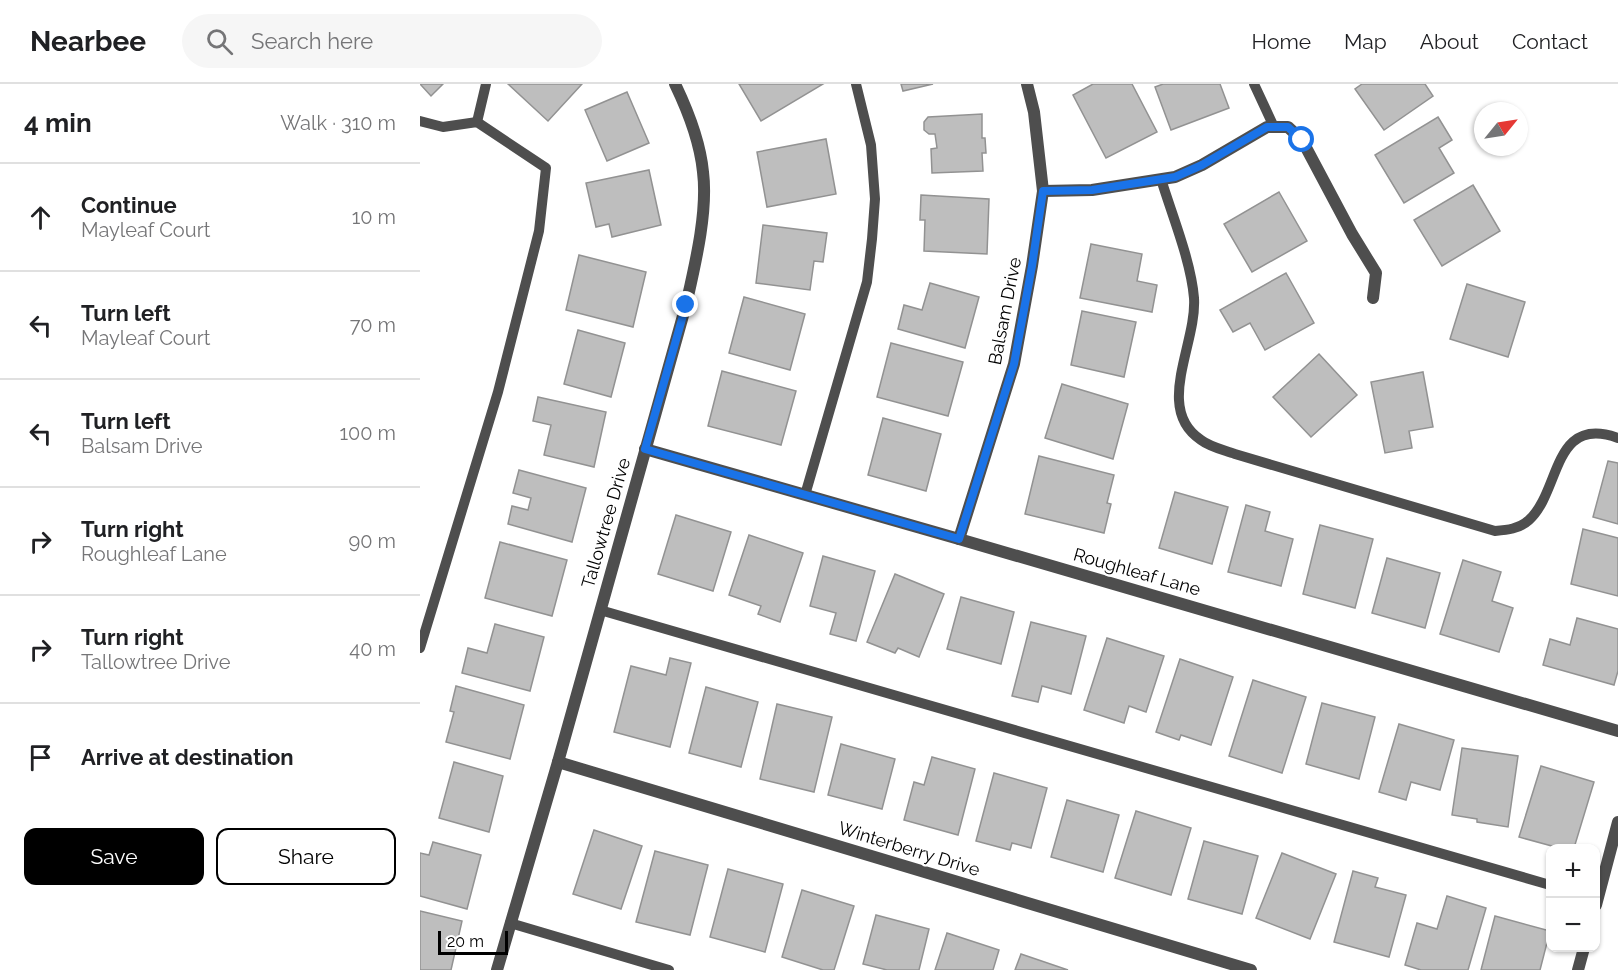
<!DOCTYPE html>
<html lang="en">
<head>
<meta charset="utf-8">
<style>
  body { margin:0; font-family:Raleway,sans-serif; background:#f6f6f6; color:#202124 }
  .controls { position:absolute; right:18px; bottom:18px; display:grid; overflow:hidden; border-radius:12px; box-shadow:0 2px 4px #0004 }
  .controls button { width:54px; height:54px; display:grid; place-items:center; padding:0; border:0; border-bottom:2px solid #e0e0e0; background:#fff; color:#202124; font:30px sans-serif }
  .compass { position:absolute; left:1054px; top:18px; width:54px; height:54px; border-radius:50%; background:#fff; box-shadow:0 2px 4px #0004; rotate:60deg }
  .scale { position:absolute; left:18px; bottom:15px; width:70px; box-sizing:border-box; padding-left:6px; border:3px solid #000; border-top:0; font-size:16px; line-height:21px; white-space:nowrap; color:#000; -webkit-text-stroke:4px #fff; paint-order:stroke }
  .stop { position:absolute; width:18px; height:18px; margin:-14px; border:4px solid #1a73e8; border-radius:50%; background:#fff }
  .stop.end { background:#1a73e8; border-color:#fff; box-shadow:0 2px 6px #0008 }
  .list { margin:0; padding:0; list-style:none }
  h2 { display:flex; justify-content:space-between; align-items:center; height:78px; margin:0; padding:0 24px; font-size:26px }
  h2 small { font-size:20px; font-weight:400; color:#757577 }
  .list li { display:grid; grid-template-columns:39px 1fr auto; gap:18px; align-items:center; box-sizing:border-box; height:108px; padding:0 24px; border-top:2px solid #e0e0e0 }
  .list b { display:block; font-size:22px; white-space:nowrap }
  .list p { margin:0; font-size:20px; white-space:nowrap; color:#757577 }
  .list em { font-size:20px; font-style:normal; color:#757577 }
  .actions { display:flex; gap:12px; padding:18px 24px }
  .actions a { flex:1; padding:14px 0; border:2px solid #000; border-radius:12px; text-align:center; font-size:21px; color:#000 }
  .actions .main { background:#000; color:#fff }
  .icon { flex:none; width:33px; height:33px; fill:none; stroke:currentColor; stroke-width:2; stroke-linecap:round; stroke-linejoin:round }
  .map { position:relative; flex:none; width:1198px; height:886px; overflow:hidden }
  header { display:flex; align-items:center; gap:36px; box-sizing:border-box; height:84px; padding:0 30px; background:#fff; border-bottom:2px solid #e0e0e0 }
  header strong { font-size:28px }
  nav { display:flex; gap:33px; margin-inline-start:auto; font-size:21px }
  .search { width:420px; height:54px; background:#f6f6f6; display:flex; align-items:center; gap:15px; box-sizing:border-box; padding:0 21px; border-radius:33px; color:#757577; font-size:22px }
  main { display:flex }
  aside { flex:1; background:#fff }
  .map>svg:first-child { display:block }
  .building { fill:#bebebe; stroke:#929292; stroke-width:1.5 }
  .lines { fill:none; stroke-linecap:round; stroke-linejoin:round }
  .lane { stroke:#4e4e4e; stroke-width:10 }
  .street { stroke:#4e4e4e; stroke-width:12 }
  .route { stroke:#1a73e8; stroke-width:8 }
  .labels { text-anchor:middle; stroke-width:4.5; stroke-linejoin:round; paint-order:stroke }
  .street-label { font-size:18px; fill:#000; stroke:#fff }
</style>
</head>
<body>
<header>
<strong>Nearbee</strong>
<div class="search"><svg class="icon" aria-label="search" viewBox="0 0 24 24"><circle cx="10" cy="10" r="6"/><path d="M15 15l6 6"/></svg>Search here</div>
<nav><a>Home</a><a>Map</a><a>About</a><a>Contact</a></nav>
</header>
<main>
<aside>
<h2>4 min<small>Walk · 310 m</small></h2>
<ul class="list">
<li><svg class="icon" aria-label="ahead" viewBox="0 0 24 24"><path d="M12 20V5M6 11l6-6 6 6"/></svg><div><b>Continue</b><p>Mayleaf Court</p></div><em>10 m</em></li>
<li><svg class="icon" aria-label="left" viewBox="0 0 24 24"><path d="M17 20v-9H6M10 6l-5 5 5 5"/></svg><div><b>Turn left</b><p>Mayleaf Court</p></div><em>70 m</em></li>
<li><svg class="icon" aria-label="left" viewBox="0 0 24 24"><path d="M17 20v-9H6M10 6l-5 5 5 5"/></svg><div><b>Turn left</b><p>Balsam Drive</p></div><em>100 m</em></li>
<li><svg class="icon" aria-label="right" viewBox="0 0 24 24"><path d="M7 20v-9h11M14 6l5 5-5 5"/></svg><div><b>Turn right</b><p>Roughleaf Lane</p></div><em>90 m</em></li>
<li><svg class="icon" aria-label="right" viewBox="0 0 24 24"><path d="M7 20v-9h11M14 6l5 5-5 5"/></svg><div><b>Turn right</b><p>Tallowtree Drive</p></div><em>40 m</em></li>
<li><svg class="icon" aria-label="arrive" viewBox="0 0 24 24"><path d="M6 21V4h12l-3 4 3 4H6"/></svg><div><b>Arrive at destination</b></div></li>
</ul>
<div class="actions"><a class="main">Save</a><a>Share</a></div>
</aside>
<div class="map">
<svg width="1198" height="886" viewBox="0 0 1198 886">
  <rect width="100%" height="100%" fill="#fff"/>
  <g class="building">
    <polygon points="0,0 23,0 11,12"/>
    <polygon points="88,0 162,0 128,37"/>
    <polygon points="319,0 403,0 341,37"/>
    <polygon points="481,0 513,0 483,7"/>
    <polygon points="673,0 712,0 737,48 686,74 653,11"/>
    <polygon points="743,0 800,0 809,24 751,46 735,3"/>
    <polygon points="942,0 1005,0 1013,12 964,46 935,5"/>
    <polygon points="207,8 229,59 187,77 165,26"/>
    <polygon points="562,30 562,54 565,54 566,69 562,69 563,87 512,89 511,65 517,64 515,50 509,50 504,46 504,38 508,33"/>
    <polygon points="1018,33 1032,56 1019,64 1034,89 984,119 955,71"/>
    <polygon points="406,55 416,110 347,123 337,68"/>
    <polygon points="229,86 241,141 192,153 189,140 176,143 166,99"/>
    <polygon points="1053,101 1080,147 1022,182 994,136"/>
    <polygon points="859,108 887,157 832,188 804,140"/>
    <polygon points="501,111 569,115 567,170 504,167 505,136 500,136"/>
    <polygon points="343,141 407,149 403,178 394,177 390,206 336,199"/>
    <polygon points="671,160 722,170 717,197 737,201 732,228 660,214"/>
    <polygon points="159,171 226,188 213,243 146,226"/>
    <polygon points="866,189 894,239 845,266 830,239 813,248 800,226"/>
    <polygon points="510,199 559,213 545,264 478,245 484,221 502,226"/>
    <polygon points="1047,200 1105,218 1088,273 1030,255"/>
    <polygon points="324,213 385,230 370,286 309,269"/>
    <polygon points="662,227 716,238 704,293 651,281"/>
    <polygon points="158,246 205,259 191,313 144,300"/>
    <polygon points="471,259 543,278 528,332 457,313"/>
    <polygon points="899,270 937,311 891,353 853,313"/>
    <polygon points="302,287 376,307 361,361 288,342"/>
    <polygon points="1003,288 1013,343 989,347 992,364 965,369 951,298"/>
    <polygon points="642,300 708,320 693,375 625,354"/>
    <polygon points="118,313 186,328 174,383 124,371 131,341 113,337"/>
    <polygon points="463,334 521,350 506,407 448,391"/>
    <polygon points="619,372 694,391 687,419 691,420 684,449 605,430"/>
    <polygon points="1188,377 1198,379 1198,440 1173,433"/>
    <polygon points="99,386 166,404 152,458 88,440 92,422 108,426 111,414 93,409"/>
    <polygon points="755,408 808,423 792,480 739,464"/>
    <polygon points="826,421 850,428 845,447 873,455 861,502 808,488"/>
    <polygon points="256,431 311,448 293,507 238,490"/>
    <polygon points="900,441 953,455 935,524 883,510"/>
    <polygon points="1163,445 1198,454 1198,512 1151,500"/>
    <polygon points="329,451 383,469 360,538 338,530 341,522 309,511"/>
    <polygon points="80,458 147,476 132,532 65,514"/>
    <polygon points="403,472 455,487 436,557 410,550 416,529 390,522"/>
    <polygon points="967,474 1020,489 1005,544 952,529"/>
    <polygon points="1043,476 1081,488 1072,517 1093,524 1079,568 1020,550"/>
    <polygon points="475,490 524,510 499,573 478,564 475,569 447,558"/>
    <polygon points="541,513 594,528 581,580 527,565"/>
    <polygon points="1157,534 1198,545 1198,587 1194,601 1123,581 1130,555 1150,561"/>
    <polygon points="611,538 666,552 651,610 622,602 618,618 592,612"/>
    <polygon points="75,540 124,553 110,607 42,589 48,564 67,569"/>
    <polygon points="687,554 744,572 726,628 709,622 704,639 664,626"/>
    <polygon points="250,574 271,579 250,663 194,648 211,582 246,591"/>
    <polygon points="760,575 813,593 791,661 761,651 759,656 736,648"/>
    <polygon points="833,596 886,613 862,689 809,672"/>
    <polygon points="36,602 104,621 90,675 26,658 34,628 30,627"/>
    <polygon points="286,603 338,618 321,683 269,669"/>
    <polygon points="902,619 955,633 939,695 886,680"/>
    <polygon points="357,620 412,633 394,708 340,695"/>
    <polygon points="979,640 1034,656 1020,706 991,698 986,716 959,708"/>
    <polygon points="421,660 475,675 462,725 408,711"/>
    <polygon points="1042,664 1098,672 1088,743 1057,738 1057,735 1032,731"/>
    <polygon points="512,673 555,685 538,751 484,736 494,698 504,701"/>
    <polygon points="34,678 83,692 69,748 19,734"/>
    <polygon points="1121,682 1174,698 1154,764 1139,764 1099,753"/>
    <polygon points="574,689 627,704 611,764 592,759 590,766 556,757"/>
    <polygon points="647,716 699,731 683,788 631,773"/>
    <polygon points="716,727 771,744 751,811 695,794"/>
    <polygon points="174,746 222,762 201,825 153,810"/>
    <polygon points="784,757 838,772 822,830 768,815"/>
    <polygon points="13,758 61,771 47,825 0,812 0,769 9,771"/>
    <polygon points="235,767 288,781 270,851 216,838"/>
    <polygon points="862,769 916,790 890,855 836,834"/>
    <polygon points="308,785 363,800 345,868 290,853"/>
    <polygon points="933,787 958,794 955,803 986,811 969,873 914,858"/>
    <polygon points="382,806 434,822 414,886 403,886 362,873"/>
    <polygon points="1027,812 1066,824 1048,886 1001,886 985,881 997,839 1017,845"/>
    <polygon points="0,827 42,837 31,886 0,886"/>
    <polygon points="456,831 509,845 499,886 467,886 443,880"/>
    <polygon points="1075,832 1130,847 1120,886 1061,886"/>
    <polygon points="527,849 579,866 573,886 515,886"/>
    <polygon points="601,870 648,886 595,886"/>
  </g>
  <g class="lines">
    <g class="lane">
      <polyline points="834,0 854,43"/>
      <polyline points="0,37 23,43 57,38 126,84 119,147 78,308 0,564"/>
      <polyline points="57,38 66,0"/>
      <path d="M741 95C752 131 771 177 774 214 777 260 734 325 781 356 790 363 804 366 815 370L1075 447C1087 446 1099 445 1109 436 1141 407 1132 330 1198 354"/>
      <polyline points="385,411 447,198 452,155 455,115 451,61 436,0"/>
      <polyline points="180,526 1130,801"/>
      <polyline points="90,839 249,886"/>
    </g>
    <g class="street">
      <polyline points="623,107 672,106 755,93 782,81 847,43 868,43 882,56 932,150 956,189 953,214"/>
      <polyline points="225,365 539,455 1198,647"/>
      <polyline points="539,455 594,280 612,182 623,107 614,28 607,0"/>
      <polyline points="138,678 831,886"/>
      <polyline points="1176,821 1198,738"/>
      <path d="M77 886 138 678 266 221C275 181 288 128 283 88 280 57 268 27 255 0"/>
      <polyline points="1158,886 1164,864"/>
    </g>
  </g>
  <g class="lines">
    <polyline class="route" points="266,221 225,365 539,455 594,280 612,182 623,107 672,106 755,93 782,81 847,43 868,43 882,56"/>
  </g>
  <g class="labels">
    <g class="street-label">
      <text transform="translate(585 227) rotate(-79)" y="6">Balsam Drive</text>
      <text transform="translate(186 439) rotate(-74)" y="6">Tallowtree Drive</text>
      <text transform="translate(717 488) rotate(16)" y="6">Roughleaf Lane</text>
      <text transform="translate(489 765) rotate(17)" y="6">Winterberry Drive</text>
    </g>
  </g>
</svg>
<div class="controls">
<button>+</button>
<button>−</button>
</div>
<svg class="compass" viewBox="-18 -18 36 36"><path d="M0-13l5 13h-10z" fill="#e53935"/><path d="M0 13l5-13h-10z" fill="#757577"/></svg>
<div class="scale">20 m</div>
<div class="stop" style="left:882px;top:56px"></div>
<div class="stop end" style="left:266px;top:221px"></div>
</div>
</main>
</body>
</html>
